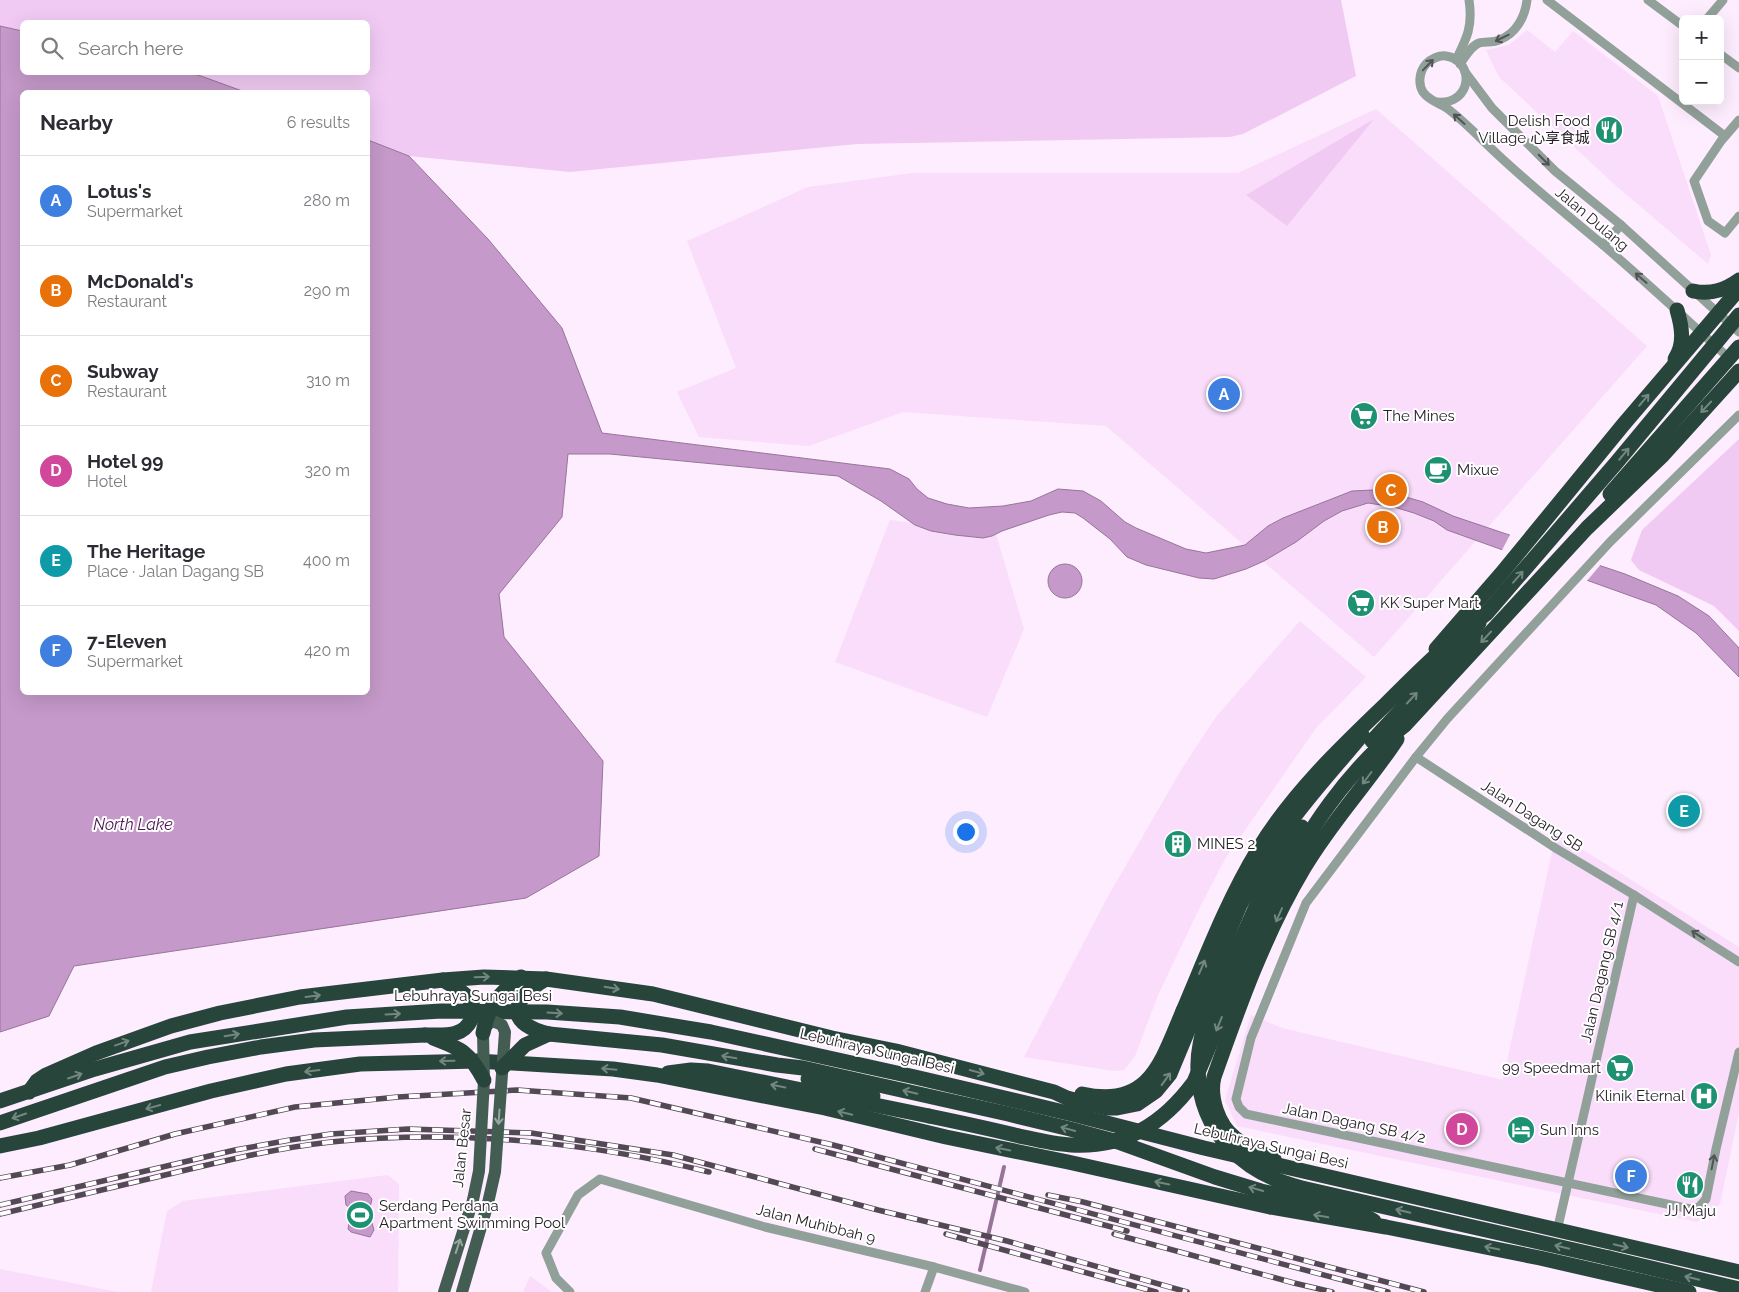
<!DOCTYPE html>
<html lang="en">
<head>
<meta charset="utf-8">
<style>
  body { margin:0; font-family:Raleway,"Noto Sans SC",sans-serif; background:#f7f7f7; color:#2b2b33 }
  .controls { position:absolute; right:15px; top:15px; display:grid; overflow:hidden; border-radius:8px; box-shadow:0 5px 20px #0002 }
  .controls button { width:45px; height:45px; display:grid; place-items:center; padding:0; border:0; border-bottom:1px solid #e1e1e2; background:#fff; color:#2b2b33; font:25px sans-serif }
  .you { position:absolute; left:965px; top:831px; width:18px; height:18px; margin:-12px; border:4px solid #fff; border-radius:50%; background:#1a73e8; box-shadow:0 0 0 8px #1a73e833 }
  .badge { display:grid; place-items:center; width:32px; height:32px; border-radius:50%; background:#1e9173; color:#fff; font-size:16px; font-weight:700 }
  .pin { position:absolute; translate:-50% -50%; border:2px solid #fff; box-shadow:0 1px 5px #0006 }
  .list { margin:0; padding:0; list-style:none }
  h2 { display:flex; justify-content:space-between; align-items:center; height:65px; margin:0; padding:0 20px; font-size:21px }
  h2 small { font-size:16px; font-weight:400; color:#7c7c81 }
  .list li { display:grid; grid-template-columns:32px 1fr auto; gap:15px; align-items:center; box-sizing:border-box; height:90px; padding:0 20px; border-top:1px solid #e1e1e2 }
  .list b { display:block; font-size:19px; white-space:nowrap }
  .list p { margin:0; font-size:16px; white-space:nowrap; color:#7c7c81 }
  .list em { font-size:16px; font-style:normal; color:#7c7c81 }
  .icon { flex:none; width:28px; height:28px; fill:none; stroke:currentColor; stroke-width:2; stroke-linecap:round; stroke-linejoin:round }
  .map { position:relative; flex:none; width:1739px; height:1292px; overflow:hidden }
  .search { position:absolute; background:#fff; box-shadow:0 5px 20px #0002; left:20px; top:20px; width:350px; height:55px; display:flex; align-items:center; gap:12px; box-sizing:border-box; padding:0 18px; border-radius:8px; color:#7c7c81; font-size:19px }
  .panel { position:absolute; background:#fff; box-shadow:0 5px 20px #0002; left:20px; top:90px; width:350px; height:605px; border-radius:8px }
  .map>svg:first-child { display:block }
  .built { fill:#f9ddfb }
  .green { fill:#f0caf3 }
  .water { fill:#c599c9; stroke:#967599 }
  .pier { fill:#feecff }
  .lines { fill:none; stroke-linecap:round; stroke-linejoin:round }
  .stream { stroke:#967599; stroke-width:4 }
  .street { stroke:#92a09a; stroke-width:9 }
  .primary { stroke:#435d53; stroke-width:12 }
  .highway { stroke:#27453b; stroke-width:15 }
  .rail-casing { stroke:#534954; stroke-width:5.5 }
  .rail { stroke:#fff; stroke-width:4; stroke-dasharray:11; stroke-linecap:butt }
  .primary-bridge { stroke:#435d53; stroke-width:12 }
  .highway-bridge { stroke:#27453b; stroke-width:15 }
  .oneway { stroke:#525356 }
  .oneway2 { stroke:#738680 }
  .oneway3 { stroke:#98a6a0 }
  .labels { text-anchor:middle; stroke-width:4; stroke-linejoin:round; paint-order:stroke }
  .poi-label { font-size:15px; fill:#282029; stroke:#fff; text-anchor:start }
  .street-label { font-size:15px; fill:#282029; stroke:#fff }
  .water-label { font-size:16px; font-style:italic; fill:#4a1550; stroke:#fff }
</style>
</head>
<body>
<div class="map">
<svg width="1739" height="1292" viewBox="0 0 1739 1292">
  <rect width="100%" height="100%" fill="#feecff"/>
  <g class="built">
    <polygon points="1527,30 1555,52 1573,31 1658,96 1711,255 1708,264 1614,184 1499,77 1486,50 1509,45"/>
    <polygon points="1376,109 1647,346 1374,657 1106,426 903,412 809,446 699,437 677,392 736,368 687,241 808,187 913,173 1238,173"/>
    <polygon points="890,520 996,534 1024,629 987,717 835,662"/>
    <polygon points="1300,621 1366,677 1316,728 1225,859 1200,907 1158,995 1135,1056 1124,1070 1114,1071 1024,1057 1106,900 1181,770 1216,717"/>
    <polygon points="1556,833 1739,947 1739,1113 1720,1204 1697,1222 1237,1126 1225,1100 1251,1015 1282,1028 1503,1080"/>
    <polygon points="388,1175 399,1184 398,1292 151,1292 167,1211 183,1201"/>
    <polygon points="0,1269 118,1292 0,1292"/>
    <polygon points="530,1276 552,1292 523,1292"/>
  </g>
  <g class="green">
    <polygon points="0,0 1341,0 1356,76 1243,134 1230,137 857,144 570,172 409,156 368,140 368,92 245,92 201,76 189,73 368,72 368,22 22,22 22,31 0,26"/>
    <polygon points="1374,119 1287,226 1246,195"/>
    <polygon points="1739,439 1739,631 1714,606 1639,570 1631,560 1642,530"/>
  </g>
  <g class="water">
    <polygon points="0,26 22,31 22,72 189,73 201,76 245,92 22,92 22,692 368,692 368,140 409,156 488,239 562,328 602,433 890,469 909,479 917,489 928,498 947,504 969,508 1003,506 1031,501 1058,489 1083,491 1101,501 1125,522 1136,528 1186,549 1206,553 1245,545 1268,526 1283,518 1352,491 1373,490 1396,494 1423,502 1453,516 1625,574 1678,596 1709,616 1739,648 1739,677 1696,633 1656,605 1447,530 1434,521 1414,513 1394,507 1368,503 1342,511 1324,521 1296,542 1264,561 1246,569 1214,579 1199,578 1146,565 1127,557 1110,539 1083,518 1075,513 1062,512 1049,515 1002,531 992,536 983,538 955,535 931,531 915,525 881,501 838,476 610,454 568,454 562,517 499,594 504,637 603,761 599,856 526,898 74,966 49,1016 0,1032"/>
    <circle cx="1065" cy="581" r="17"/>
    <polygon points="351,1191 368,1194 372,1199 367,1221 372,1223 374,1230 370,1237 351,1232 348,1229 352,1209 346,1205 345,1196"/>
  </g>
  <polygon class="pier" points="1511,533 1602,563 1586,582 1501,552"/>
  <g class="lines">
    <polyline class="stream" points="980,1270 1004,1167"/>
    <g class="street">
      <polyline points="1547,0 1725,136"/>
      <polyline points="1648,0 1683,26"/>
      <polyline points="1707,19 1723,0"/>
      <polyline points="1720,54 1739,68"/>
      <path d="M1456 60C1467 38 1473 26 1469 0"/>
      <path d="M1460 64C1465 57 1471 46 1479 43 1485 41 1493 43 1499 40 1516 34 1525 17 1527 0"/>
      <polyline points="1465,72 1492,108 1555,171 1621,225 1739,332"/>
      <path d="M1437 102C1473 105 1475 60 1446 56 1439 55 1431 59 1426 64 1419 72 1418 84 1423 92 1429 101 1440 103 1448 109 1465 122 1480 138 1496 153 1530 185 1566 214 1602 244 1645 281 1687 320 1729 358"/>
      <polyline points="1739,120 1721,141 1694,181 1708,221 1725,233 1739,216"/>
      <polyline points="1603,245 1621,225"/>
      <polyline points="1739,415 1610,542 1447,719 1416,757 1306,903 1251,1038 1236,1099 1239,1107 1246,1114 1690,1209 1699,1207 1706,1199 1716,1149 1739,1052"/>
      <polyline points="1416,757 1557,849 1634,895 1739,962"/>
      <polyline points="1557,1231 1634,895"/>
      <polyline points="570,1292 556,1278 546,1253 578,1195 600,1179 765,1227 934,1267 1025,1292"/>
      <polyline points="925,1292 934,1267"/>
    </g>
    <g class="primary">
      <polyline points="444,1292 473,1200"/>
      <polyline points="462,1292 488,1203"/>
    </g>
    <g class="highway">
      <path d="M1693 291C1711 295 1725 290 1739 280"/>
      <path d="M1675 359C1685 344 1682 327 1677 310"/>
      <polyline points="1610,494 1739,347"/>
      <polyline points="1436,649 1501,574 1623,425 1739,289"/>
      <polyline points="1372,741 1466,640 1479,623"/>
      <path d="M1272 898C1306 834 1347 769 1405 725L1587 528 1663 455 1739 371"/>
      <polyline points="1207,1017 1266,884 1302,827"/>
      <polyline points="549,1034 662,1045 777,1065 803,1068 1008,1114 1070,1129 1118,1142 1215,1177 1261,1191 1356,1211 1374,1221"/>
      <polyline points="668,1073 691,1070 708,1071 929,1116"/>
      <polyline points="808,1079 873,1096"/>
      <path d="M29 1092 37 1081 46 1075 96 1053 171 1026 220 1013 300 997 443 980 484 977 546 979 653 994 832 1038 896 1051 1054 1092 1067 1098 1107 1108H1117L1137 1104 1156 1091 1170 1074 1240 905C1252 883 1264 860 1278 839 1303 802 1334 769 1362 735"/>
      <path d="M1082 1094C1150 1109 1161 1062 1183 1011"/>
      <polyline points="0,1101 95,1069 190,1042 347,1017 441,1011 547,1012 620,1017 711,1032 915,1077 1072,1114 1204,1148 1739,1272"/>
      <polyline points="0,1123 165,1067 208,1057 261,1047 314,1040 425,1035"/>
      <polyline points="0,1146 39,1138 211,1091 286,1074 360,1064 477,1061 613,1069 657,1075 825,1108 946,1137 1068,1162 1270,1207 1386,1227 1540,1258 1689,1292"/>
      <path d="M1274 1159C1262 1153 1246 1147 1235 1138 1218 1125 1209 1097 1214 1077 1239 1006 1265 933 1304 868 1331 822 1368 783 1397 739"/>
      <polyline points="1609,1258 1739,1289"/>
    </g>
    <defs>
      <g id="rail">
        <polyline points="815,1149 1127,1231"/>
        <polyline points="0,1178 70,1165 175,1134 295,1107 398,1097 517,1090 631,1098 833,1145 1388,1292"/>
        <polyline points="1048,1195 1083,1202 1424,1292"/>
        <polyline points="0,1205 235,1150 290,1140 331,1134 408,1129 531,1133 673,1155 878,1210 1007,1241 1187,1292"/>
        <path d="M0 1214C55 1201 110 1188 165 1175 220 1162 275 1148 331 1142 455 1129 589 1142 709 1172"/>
        <polyline points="946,1234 1156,1292"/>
        <polyline points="1114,1234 1294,1283 1332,1292"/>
      </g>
    </defs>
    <use href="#rail" class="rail-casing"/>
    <use href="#rail" class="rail"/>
    <polyline class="primary-bridge" points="473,1200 479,1171 484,1080 483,1033 487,1025 493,1021 502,1025 505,1032 495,1172 488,1203"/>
    <g class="highway-bridge">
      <path d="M546 979C511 999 504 1023 549 1034"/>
      <path d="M1183 1011C1206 957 1227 901 1258 850 1291 795 1338 750 1385 705 1417 673 1449 641 1486 614L1617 462 1739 315"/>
      <path d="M1207 1017C1202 1034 1197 1052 1198 1070 1200 1133 1244 1174 1302 1188L1609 1258"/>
      <path d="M483 1033C488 1006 499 993 521 977"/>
      <path d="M425 1035C435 1035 447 1036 456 1033 463 1031 468 1026 471 1020 481 1000 457 988 443 980"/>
      <path d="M433 1038C462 1049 469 1052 484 1080"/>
      <polyline points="502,1068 525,1045 549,1034"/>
      <path d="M929 1116C958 1122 986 1128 1015 1135 1034 1139 1052 1144 1071 1145 1125 1148 1163 1124 1194 1082L1272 898"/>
    </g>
  </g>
  <defs><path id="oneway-shaft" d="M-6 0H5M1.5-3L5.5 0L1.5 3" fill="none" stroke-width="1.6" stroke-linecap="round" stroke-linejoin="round" transform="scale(1.25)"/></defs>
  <g class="oneway">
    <use href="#oneway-shaft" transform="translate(1502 38) rotate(154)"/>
    <use href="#oneway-shaft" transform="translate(1428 65) rotate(-46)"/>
    <use href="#oneway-shaft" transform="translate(1459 119) rotate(-138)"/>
    <use href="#oneway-shaft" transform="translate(1544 160) rotate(45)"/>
    <use href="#oneway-shaft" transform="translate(1641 278) rotate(-139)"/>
    <use href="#oneway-shaft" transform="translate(1698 935) rotate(-147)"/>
    <use href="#oneway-shaft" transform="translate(1713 1162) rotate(-79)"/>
  </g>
  <g class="oneway2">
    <use href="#oneway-shaft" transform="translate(1644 400) rotate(-50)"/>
    <use href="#oneway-shaft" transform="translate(1706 407) rotate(133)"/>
    <use href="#oneway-shaft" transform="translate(1624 454) rotate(-50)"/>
    <use href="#oneway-shaft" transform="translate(1518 577) rotate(-49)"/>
    <use href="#oneway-shaft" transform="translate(1486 637) rotate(133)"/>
    <use href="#oneway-shaft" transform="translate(1412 698) rotate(-47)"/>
    <use href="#oneway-shaft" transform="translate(1367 778) rotate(127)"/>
    <use href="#oneway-shaft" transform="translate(1279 915) rotate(114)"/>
    <use href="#oneway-shaft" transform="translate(1202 967) rotate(-67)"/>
    <use href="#oneway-shaft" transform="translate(482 977) rotate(-2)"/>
    <use href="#oneway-shaft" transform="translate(612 988) rotate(9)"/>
    <use href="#oneway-shaft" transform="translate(313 996) rotate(-7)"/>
    <use href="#oneway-shaft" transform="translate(555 1013) rotate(4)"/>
    <use href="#oneway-shaft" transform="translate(393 1014) rotate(-3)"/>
    <use href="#oneway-shaft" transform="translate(1219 1024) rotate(112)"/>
    <use href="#oneway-shaft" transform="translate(232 1035) rotate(-9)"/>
    <use href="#oneway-shaft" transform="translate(122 1043) rotate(-20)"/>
    <use href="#oneway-shaft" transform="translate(729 1057) rotate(-170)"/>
    <use href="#oneway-shaft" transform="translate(447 1061) rotate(179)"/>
    <use href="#oneway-shaft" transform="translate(609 1069) rotate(-175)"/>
    <use href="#oneway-shaft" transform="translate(312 1071) rotate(173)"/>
    <use href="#oneway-shaft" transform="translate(977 1072) rotate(15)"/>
    <use href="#oneway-shaft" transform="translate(75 1076) rotate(-19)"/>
    <use href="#oneway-shaft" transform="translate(1166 1079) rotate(-54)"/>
    <use href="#oneway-shaft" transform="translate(778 1086) rotate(-168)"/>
    <use href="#oneway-shaft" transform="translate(910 1092) rotate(-167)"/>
    <use href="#oneway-shaft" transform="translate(153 1107) rotate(165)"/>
    <use href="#oneway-shaft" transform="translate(845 1113) rotate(-166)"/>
    <use href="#oneway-shaft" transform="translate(19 1116) rotate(161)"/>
    <use href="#oneway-shaft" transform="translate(1068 1129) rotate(-165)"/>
    <use href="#oneway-shaft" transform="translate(1003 1149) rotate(-169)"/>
    <use href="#oneway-shaft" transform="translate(1162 1183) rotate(-168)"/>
    <use href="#oneway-shaft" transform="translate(1256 1189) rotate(-164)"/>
    <use href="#oneway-shaft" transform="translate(1403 1211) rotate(-167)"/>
    <use href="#oneway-shaft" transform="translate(1321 1216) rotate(-170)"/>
    <use href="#oneway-shaft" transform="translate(1621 1246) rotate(13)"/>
    <use href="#oneway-shaft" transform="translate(1562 1247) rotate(-167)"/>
    <use href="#oneway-shaft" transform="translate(1492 1248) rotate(-169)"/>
    <use href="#oneway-shaft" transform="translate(1692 1278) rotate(-167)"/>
  </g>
  <g class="oneway3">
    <use href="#oneway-shaft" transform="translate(499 1117) rotate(94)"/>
    <use href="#oneway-shaft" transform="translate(458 1246) rotate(-72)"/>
  </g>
  <defs>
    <symbol id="restaurant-disc" viewBox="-11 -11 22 22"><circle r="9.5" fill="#1e9173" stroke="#fff"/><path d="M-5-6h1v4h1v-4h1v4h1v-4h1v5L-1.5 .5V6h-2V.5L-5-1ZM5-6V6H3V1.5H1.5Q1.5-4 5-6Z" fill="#fff"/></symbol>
    <symbol id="supermarket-disc" viewBox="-11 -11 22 22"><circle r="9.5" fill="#1e9173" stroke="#fff"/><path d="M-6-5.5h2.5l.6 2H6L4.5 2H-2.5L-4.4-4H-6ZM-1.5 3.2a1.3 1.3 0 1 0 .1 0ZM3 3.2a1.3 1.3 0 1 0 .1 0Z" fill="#fff"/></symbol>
    <symbol id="cafe-disc" viewBox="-11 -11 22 22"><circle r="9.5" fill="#1e9173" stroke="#fff"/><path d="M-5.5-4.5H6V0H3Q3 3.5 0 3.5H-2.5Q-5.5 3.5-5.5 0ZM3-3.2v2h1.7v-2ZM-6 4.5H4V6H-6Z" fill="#fff"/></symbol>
    <symbol id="building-disc" viewBox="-11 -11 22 22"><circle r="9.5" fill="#1e9173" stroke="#fff"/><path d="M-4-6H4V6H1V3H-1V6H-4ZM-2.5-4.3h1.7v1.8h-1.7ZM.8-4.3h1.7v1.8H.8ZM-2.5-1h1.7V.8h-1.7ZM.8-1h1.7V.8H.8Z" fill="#fff"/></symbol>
    <symbol id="hospital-disc" viewBox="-11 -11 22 22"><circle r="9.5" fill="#1e9173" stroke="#fff"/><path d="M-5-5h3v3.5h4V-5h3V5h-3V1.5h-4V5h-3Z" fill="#fff"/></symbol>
    <symbol id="hotel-disc" viewBox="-11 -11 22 22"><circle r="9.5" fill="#1e9173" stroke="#fff"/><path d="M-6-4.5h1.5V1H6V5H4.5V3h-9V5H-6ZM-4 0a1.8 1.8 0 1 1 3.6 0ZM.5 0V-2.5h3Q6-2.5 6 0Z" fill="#fff"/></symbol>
    <symbol id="stadium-disc" viewBox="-11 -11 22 22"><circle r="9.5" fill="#1e9173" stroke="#fff"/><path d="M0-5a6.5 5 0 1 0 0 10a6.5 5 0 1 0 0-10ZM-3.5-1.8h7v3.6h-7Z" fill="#fff"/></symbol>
  </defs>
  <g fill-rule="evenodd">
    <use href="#restaurant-disc" x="1593" y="114" width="32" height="32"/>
    <use href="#supermarket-disc" x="1348" y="400" width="32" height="32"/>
    <use href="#cafe-disc" x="1422" y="454" width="32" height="32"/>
    <use href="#supermarket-disc" x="1345" y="587" width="32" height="32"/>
    <use href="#building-disc" x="1162" y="828" width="32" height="32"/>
    <use href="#supermarket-disc" x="1604" y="1052" width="32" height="32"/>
    <use href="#hospital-disc" x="1688" y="1080" width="32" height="32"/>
    <use href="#hotel-disc" x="1505" y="1114" width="32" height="32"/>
    <use href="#restaurant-disc" x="1674" y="1169" width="32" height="32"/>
    <use href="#stadium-disc" x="344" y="1199" width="32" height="32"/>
  </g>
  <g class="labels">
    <g class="poi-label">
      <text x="1590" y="126" text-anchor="end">Delish Food<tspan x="1590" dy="17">Village 心享食城</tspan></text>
      <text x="1383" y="421">The Mines</text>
      <text x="1457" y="475">Mixue</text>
      <text x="1380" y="608">KK Super Mart</text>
      <text x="1197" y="849">MINES 2</text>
      <text x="1601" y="1073" text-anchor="end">99 Speedmart</text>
      <text x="1685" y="1101" text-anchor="end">Klinik Eternal</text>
      <text x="1540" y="1135">Sun Inns</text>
      <text x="379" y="1211">Serdang Perdana<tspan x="379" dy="17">Apartment Swimming Pool</tspan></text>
      <text x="1690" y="1216" text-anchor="middle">JJ Maju</text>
    </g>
    <g class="street-label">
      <text transform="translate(1592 219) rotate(40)" y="5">Jalan Dulang</text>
      <text transform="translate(1532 816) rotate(33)" y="5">Jalan Dagang SB</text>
      <text transform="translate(1602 972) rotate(-77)" y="5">Jalan Dagang SB 4/1</text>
      <text x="473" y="1001">Lebuhraya Sungai Besi</text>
      <text transform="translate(877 1051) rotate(13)" y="5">Lebuhraya Sungai Besi</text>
      <text transform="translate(1354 1123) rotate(12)" y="5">Jalan Dagang SB 4/2</text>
      <text transform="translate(1271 1146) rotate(13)" y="5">Lebuhraya Sungai Besi</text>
      <text transform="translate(462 1148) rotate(-84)" y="5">Jalan Besar</text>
      <text transform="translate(816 1224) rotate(14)" y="5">Jalan Muhibbah 9</text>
    </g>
    <g class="water-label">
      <text x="133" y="830">North Lake</text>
    </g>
  </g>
</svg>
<div class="controls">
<button>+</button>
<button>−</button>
</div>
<div class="you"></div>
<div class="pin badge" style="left:1224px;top:394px;background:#3f7fe0">A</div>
<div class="pin badge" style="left:1383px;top:527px;background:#e8710a">B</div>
<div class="pin badge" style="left:1391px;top:490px;background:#e8710a">C</div>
<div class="pin badge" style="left:1462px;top:1129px;background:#d1479c">D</div>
<div class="pin badge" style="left:1684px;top:811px;background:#0f9aa8">E</div>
<div class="pin badge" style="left:1631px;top:1176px;background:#3f7fe0">F</div>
<div class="search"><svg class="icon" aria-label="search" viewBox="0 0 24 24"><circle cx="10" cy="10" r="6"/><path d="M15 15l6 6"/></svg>Search here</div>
<section class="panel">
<h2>Nearby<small>6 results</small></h2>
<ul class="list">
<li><span class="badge" style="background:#3f7fe0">A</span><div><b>Lotus's</b><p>Supermarket</p></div><em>280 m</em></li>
<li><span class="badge" style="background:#e8710a">B</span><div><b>McDonald's</b><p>Restaurant</p></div><em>290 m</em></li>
<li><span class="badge" style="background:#e8710a">C</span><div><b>Subway</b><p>Restaurant</p></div><em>310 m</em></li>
<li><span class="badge" style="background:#d1479c">D</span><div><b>Hotel 99</b><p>Hotel</p></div><em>320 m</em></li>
<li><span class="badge" style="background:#0f9aa8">E</span><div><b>The Heritage</b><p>Place · Jalan Dagang SB</p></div><em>400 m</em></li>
<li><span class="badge" style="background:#3f7fe0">F</span><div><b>7-Eleven</b><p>Supermarket</p></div><em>420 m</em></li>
</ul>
</section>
</div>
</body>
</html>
